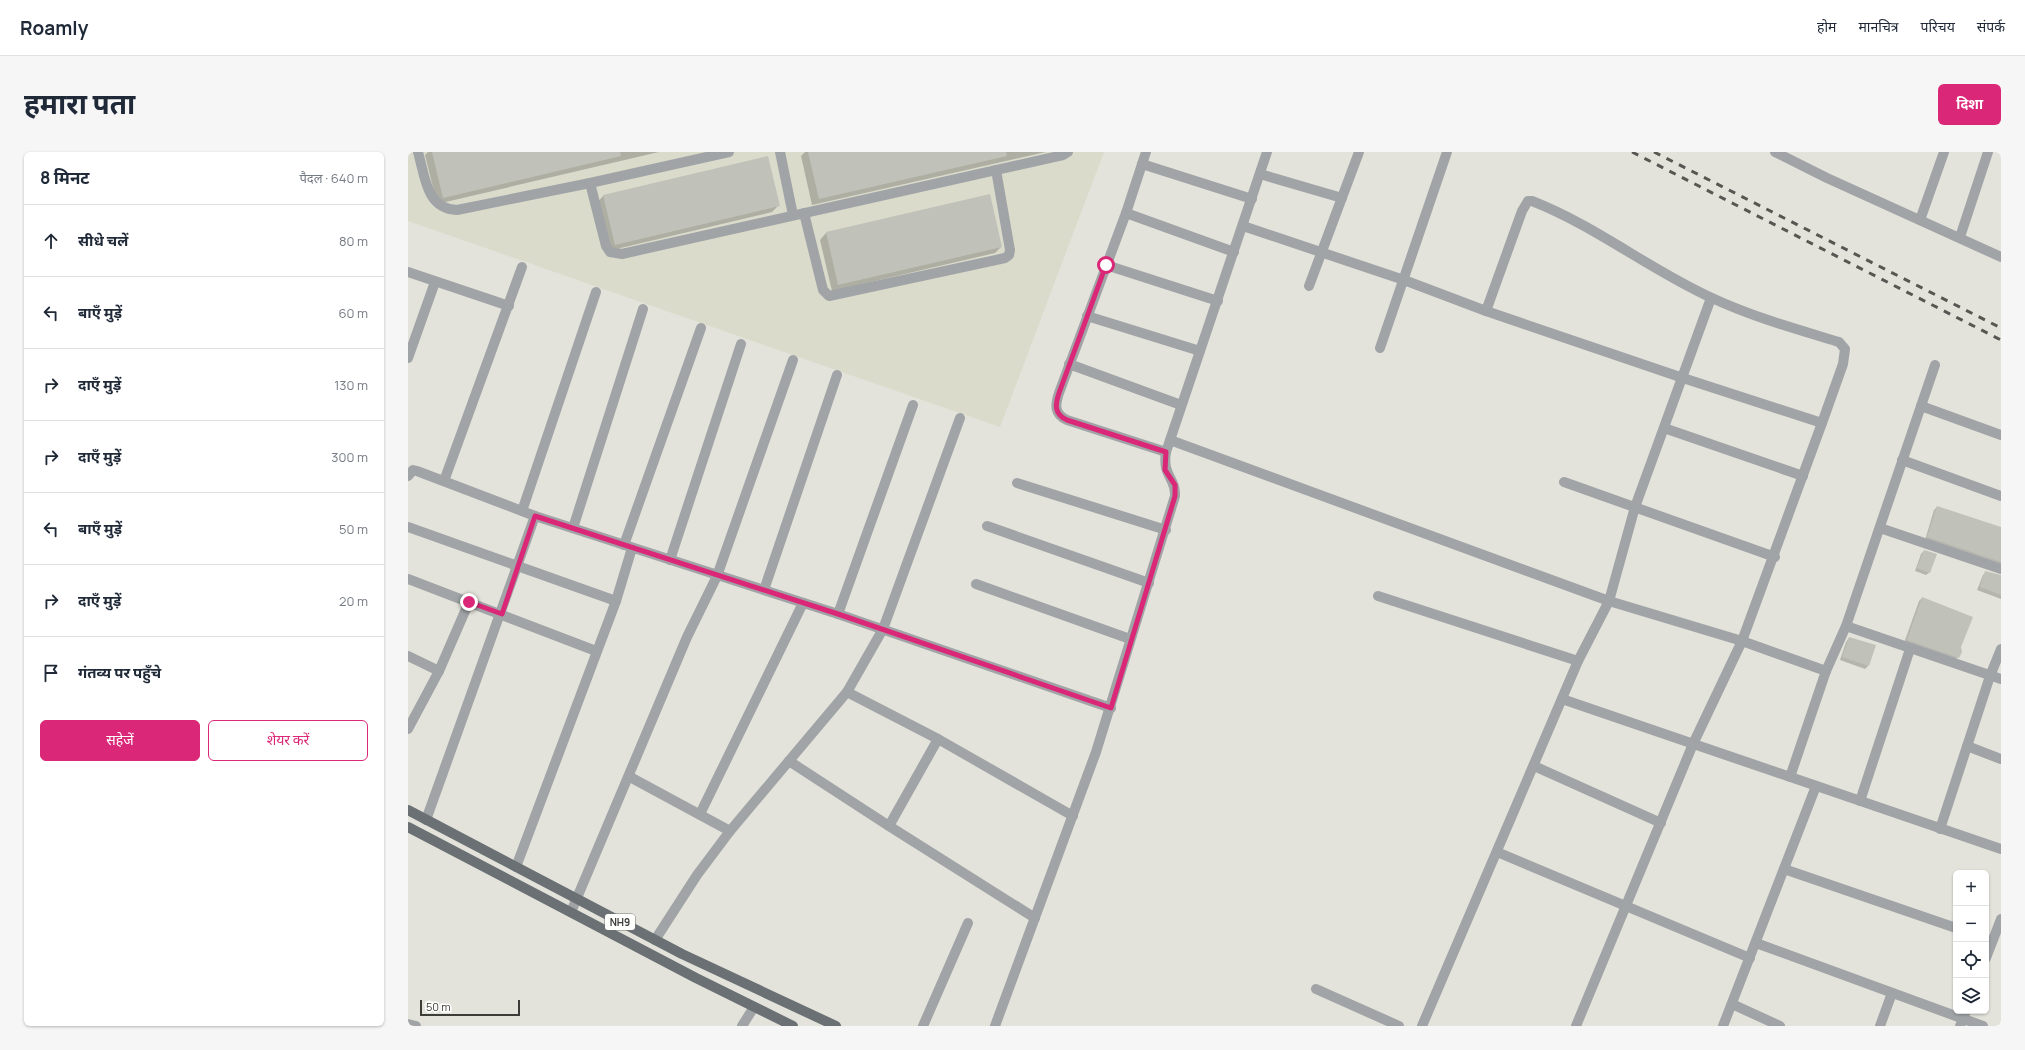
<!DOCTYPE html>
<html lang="hi">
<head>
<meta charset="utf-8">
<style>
  body { margin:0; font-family:Manrope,"Noto Sans Devanagari",sans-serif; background:#f6f6f7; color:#1f2937 }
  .controls { position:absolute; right:12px; bottom:12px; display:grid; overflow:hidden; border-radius:6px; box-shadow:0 1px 3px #0004 }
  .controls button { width:36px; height:36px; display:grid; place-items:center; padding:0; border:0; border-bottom:1px solid #e0e1e3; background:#fff; color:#1f2937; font:20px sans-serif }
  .scale { position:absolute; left:12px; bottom:10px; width:100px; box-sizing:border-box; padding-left:4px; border:2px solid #3c3c39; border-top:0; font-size:11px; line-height:14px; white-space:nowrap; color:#3c3c39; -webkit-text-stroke:3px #fffffe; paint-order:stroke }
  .stop { position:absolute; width:12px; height:12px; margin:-9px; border:3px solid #db2777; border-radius:50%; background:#fff }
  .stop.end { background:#db2777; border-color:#fff; box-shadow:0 1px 4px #0008 }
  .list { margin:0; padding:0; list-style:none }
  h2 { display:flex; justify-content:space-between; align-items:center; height:52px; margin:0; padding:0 16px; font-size:17px }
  h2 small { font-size:13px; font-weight:400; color:#747a83 }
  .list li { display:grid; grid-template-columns:26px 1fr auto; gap:12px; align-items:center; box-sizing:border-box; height:72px; padding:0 16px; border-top:1px solid #e0e1e3 }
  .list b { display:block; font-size:15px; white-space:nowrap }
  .list em { font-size:13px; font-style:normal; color:#747a83 }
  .actions { display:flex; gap:8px; padding:12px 16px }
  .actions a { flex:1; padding:9px 0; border:1px solid #db2777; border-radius:6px; text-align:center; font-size:14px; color:#db2777 }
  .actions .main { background:#db2777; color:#fff }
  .icon { flex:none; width:22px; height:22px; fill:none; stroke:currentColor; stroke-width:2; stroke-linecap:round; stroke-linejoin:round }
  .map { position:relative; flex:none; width:1593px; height:874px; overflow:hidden; border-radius:6px }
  header { display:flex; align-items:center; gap:24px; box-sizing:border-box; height:56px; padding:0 20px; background:#fff; border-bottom:1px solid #e0e1e3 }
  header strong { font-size:19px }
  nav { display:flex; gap:22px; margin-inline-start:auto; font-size:14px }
  .intro { display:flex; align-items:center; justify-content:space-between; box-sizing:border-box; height:96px; padding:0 24px }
  h1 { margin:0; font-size:28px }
  .button { padding:10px 18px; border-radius:6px; background:#db2777; color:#fff; font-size:14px; font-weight:700 }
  main { display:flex; gap:24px; padding:0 24px }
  aside { flex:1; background:#fff; border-radius:6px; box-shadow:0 1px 3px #0004 }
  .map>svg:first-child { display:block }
  .built { fill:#dadbcb }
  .shadow { fill:#0003 }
  .building { fill:#c0c1b9 }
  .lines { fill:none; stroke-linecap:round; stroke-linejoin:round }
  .minor { stroke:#a0a4a6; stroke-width:10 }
  .major { stroke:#6a7073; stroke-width:10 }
  .rail { stroke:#565652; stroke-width:3; stroke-dasharray:7 7; stroke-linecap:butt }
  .route { stroke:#db2777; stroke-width:5 }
  .labels { text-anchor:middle; stroke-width:3.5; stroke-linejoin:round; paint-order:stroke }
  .shield { fill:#fffffe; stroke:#767674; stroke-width:1 }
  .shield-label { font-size:10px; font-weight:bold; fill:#3c3c39 }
</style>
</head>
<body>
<header>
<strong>Roamly</strong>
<nav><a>होम</a><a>मानचित्र</a><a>परिचय</a><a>संपर्क</a></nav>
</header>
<div class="intro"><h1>हमारा पता</h1><a class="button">दिशा</a></div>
<main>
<aside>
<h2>8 मिनट<small>पैदल · 640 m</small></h2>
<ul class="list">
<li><svg class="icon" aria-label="ahead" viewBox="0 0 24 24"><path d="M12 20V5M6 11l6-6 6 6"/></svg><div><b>सीधे चलें</b></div><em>80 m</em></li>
<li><svg class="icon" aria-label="left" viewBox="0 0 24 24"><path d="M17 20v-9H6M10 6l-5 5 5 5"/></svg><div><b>बाएँ मुड़ें</b></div><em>60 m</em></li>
<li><svg class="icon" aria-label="right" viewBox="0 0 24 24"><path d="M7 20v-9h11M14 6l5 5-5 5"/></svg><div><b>दाएँ मुड़ें</b></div><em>130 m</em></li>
<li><svg class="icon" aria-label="right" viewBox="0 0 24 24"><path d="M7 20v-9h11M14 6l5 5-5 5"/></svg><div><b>दाएँ मुड़ें</b></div><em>300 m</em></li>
<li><svg class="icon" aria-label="left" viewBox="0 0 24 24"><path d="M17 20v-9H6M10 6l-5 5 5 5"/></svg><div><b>बाएँ मुड़ें</b></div><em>50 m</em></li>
<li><svg class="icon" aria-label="right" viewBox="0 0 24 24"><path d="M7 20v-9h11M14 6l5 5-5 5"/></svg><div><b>दाएँ मुड़ें</b></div><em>20 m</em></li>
<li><svg class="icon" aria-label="arrive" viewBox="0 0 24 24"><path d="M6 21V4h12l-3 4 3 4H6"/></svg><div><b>गंतव्य पर पहुँचे</b></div></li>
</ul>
<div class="actions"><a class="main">सहेजें</a><a>शेयर करें</a></div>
</aside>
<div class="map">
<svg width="1593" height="874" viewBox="0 0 1593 874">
  <rect width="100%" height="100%" fill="#e3e3db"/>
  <polygon class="built" points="0,0 696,0 592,275 0,69"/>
  <g class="shadow">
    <polygon points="20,0 251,0 29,52 17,3"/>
    <polygon points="397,0 638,0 404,53 393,4"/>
    <polygon points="359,5 371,53 364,60 200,99 189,51 195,44"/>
    <polygon points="581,44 593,95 587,101 424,139 412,88 418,81"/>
    <polygon points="1529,355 1593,376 1593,415 1517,388 1526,358"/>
    <polygon points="1516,399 1522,420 1518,423 1507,419 1513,402"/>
    <polygon points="1578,420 1593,424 1593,447 1569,438 1575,423"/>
    <polygon points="1514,446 1551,495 1550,505 1547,508 1496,491 1511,449"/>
    <polygon points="1441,486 1460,514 1457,517 1432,508 1438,490"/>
  </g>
  <g class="building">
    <polygon points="24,0 212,0 213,4 35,46"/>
    <polygon points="400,0 598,0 599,4 411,47"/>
    <polygon points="360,4 372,54 207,93 195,43"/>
    <polygon points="582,42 594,95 430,133 418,80"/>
    <polygon points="1529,354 1593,375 1593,410 1519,385"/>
    <polygon points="1516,398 1529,402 1522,421 1509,416"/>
    <polygon points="1577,419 1593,423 1593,443 1572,435"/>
    <polygon points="1514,445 1565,465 1553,495 1554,500 1551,506 1499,488"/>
    <polygon points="1441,485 1468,493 1461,514 1434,505"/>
  </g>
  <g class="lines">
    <g class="minor">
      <path d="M10 0C17 24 18 57 49 58L182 31 321 0"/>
      <polyline points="372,0 385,63"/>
      <path d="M738 0 718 61 651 241C647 253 646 262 659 268L758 300"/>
      <polyline points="1367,0 1419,26 1593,105"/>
      <polyline points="734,12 844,47"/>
      <polyline points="852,22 934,46"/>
      <polyline points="182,31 198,94 202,100 214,102 655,3 660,0"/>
      <polyline points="396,61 415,138 421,144 597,106 601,103 602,98 588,18"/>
      <polyline points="718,61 826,100"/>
      <polyline points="1512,68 1536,0"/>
      <polyline points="835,74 996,128 1078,159 1275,226 1414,271"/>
      <polyline points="1552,85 1580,0"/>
      <polyline points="698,113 810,149"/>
      <polyline points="0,120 101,154"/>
      <polyline points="901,134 951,0"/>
      <path d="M1078 159 1114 59 1120 49H1124C1188 74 1242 118 1304 146 1345 165 1388 177 1431 190L1437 197 1435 212 1414 271 1334 489 1285 592 1168 874"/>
      <polyline points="679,164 792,199"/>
      <polyline points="972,196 1039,0"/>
      <polyline points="0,206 27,130"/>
      <polyline points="661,212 773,253"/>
      <polyline points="1513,254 1593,283"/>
      <polyline points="1256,276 1395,324"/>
      <polyline points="762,288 1201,449 1334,489 1418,519"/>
      <polyline points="1494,308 1593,344"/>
      <polyline points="0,324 5,318 9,319 127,364 430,462 703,556"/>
      <polyline points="36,329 114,115"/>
      <polyline points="1156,330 1367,405"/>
      <polyline points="609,331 758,378"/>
      <polyline points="114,359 188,140"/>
      <polyline points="579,374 741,431"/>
      <polyline points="0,375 208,449"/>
      <polyline points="165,376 235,157"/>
      <polyline points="1472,376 1593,417"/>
      <polyline points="216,393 293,176"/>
      <polyline points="262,408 333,192"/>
      <polyline points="0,427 188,499"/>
      <polyline points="568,432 722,487"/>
      <polyline points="356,438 429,223"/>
      <polyline points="970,444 1170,509"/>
      <polyline points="430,462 505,253"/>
      <polyline points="1438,474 1593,527"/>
      <polyline points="0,504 31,519"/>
      <polyline points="439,540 530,587 665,664"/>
      <polyline points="1154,547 1593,697"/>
      <polyline points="0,577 31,519 61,450"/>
      <polyline points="1559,594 1593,607"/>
      <polyline points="381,609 481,674 627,766"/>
      <polyline points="1126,614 1253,671"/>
      <polyline points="222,625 322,679"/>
      <polyline points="1382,625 1418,519 1438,474 1527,213"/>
      <polyline points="1452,649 1502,497"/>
      <polyline points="292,662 395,451"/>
      <polyline points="18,668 127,364"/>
      <polyline points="481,674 530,587"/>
      <polyline points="1532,677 1582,524 1593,497"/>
      <polyline points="1089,700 1342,806"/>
      <polyline points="108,715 208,449 224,396"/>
      <polyline points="1376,717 1548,776"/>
      <polyline points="163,760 279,485 309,424 385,208"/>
      <polyline points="247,788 289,723 322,679 439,540 475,477 552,266"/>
      <polyline points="1348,791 1575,874"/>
      <polyline points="1578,806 1593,767"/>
      <polyline points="908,837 991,874"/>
      <polyline points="1324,852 1372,874"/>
      <polyline points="0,872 8,874"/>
      <polyline points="334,874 346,855"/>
      <polyline points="515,874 560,771"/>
      <path d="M587 874 688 600 767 344C768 325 754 325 758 300L859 0"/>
      <polyline points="1014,874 1170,509 1201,449 1227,355 1303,146"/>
      <polyline points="1315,874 1408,634"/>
      <polyline points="1472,874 1484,841"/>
      <polyline points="1552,874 1558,859"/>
    </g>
    <g class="major">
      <polyline points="0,658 274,802 428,874"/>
      <polyline points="0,675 288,826 385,874"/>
    </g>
    <g class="rail">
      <polyline points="1224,0 1593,188"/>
      <polyline points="1246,0 1593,176"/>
    </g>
  </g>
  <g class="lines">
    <path class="route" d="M61 450 94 462 127 364 430 462 703 556 767 344V333L757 318 758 300 659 268C646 262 647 253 651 241L698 113"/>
  </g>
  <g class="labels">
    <rect class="shield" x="197" y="762" width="30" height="16" rx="3"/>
    <g class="shield-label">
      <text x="212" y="774">NH9</text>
    </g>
  </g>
</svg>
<div class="controls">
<button>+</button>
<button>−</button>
<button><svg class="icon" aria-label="locate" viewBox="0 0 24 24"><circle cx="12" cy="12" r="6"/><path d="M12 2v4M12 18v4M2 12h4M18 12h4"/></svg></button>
<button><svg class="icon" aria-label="layers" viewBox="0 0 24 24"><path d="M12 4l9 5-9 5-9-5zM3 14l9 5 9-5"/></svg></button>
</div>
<div class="scale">50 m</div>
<div class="stop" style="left:698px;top:113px"></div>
<div class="stop end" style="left:61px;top:450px"></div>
</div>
</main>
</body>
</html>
